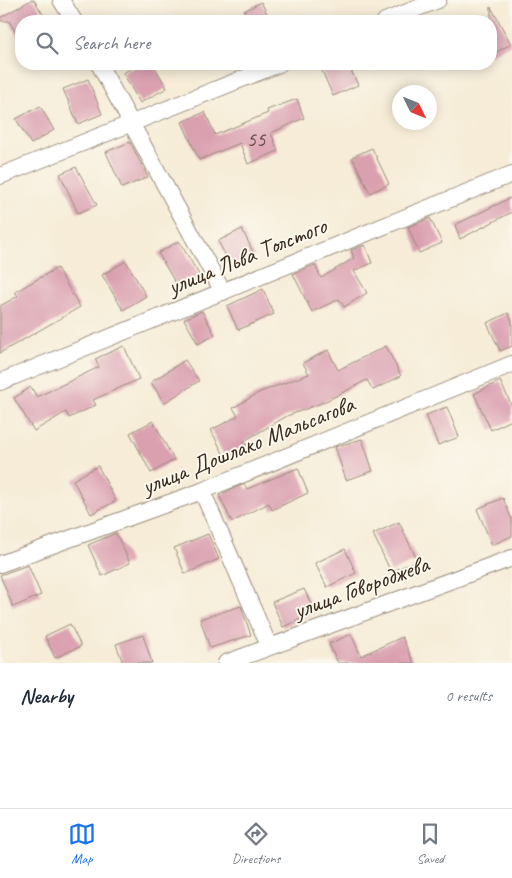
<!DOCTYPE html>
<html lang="en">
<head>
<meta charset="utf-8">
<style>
  body { margin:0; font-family:Caveat,sans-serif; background:#f2f2f3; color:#1f2937 }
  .compass { position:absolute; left:392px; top:85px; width:45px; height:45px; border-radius:50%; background:#fff; box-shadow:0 2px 12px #0003; rotate:133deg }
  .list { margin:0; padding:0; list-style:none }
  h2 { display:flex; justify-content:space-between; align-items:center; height:65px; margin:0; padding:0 20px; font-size:21px }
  h2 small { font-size:16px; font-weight:400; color:#747a83 }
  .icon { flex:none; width:28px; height:28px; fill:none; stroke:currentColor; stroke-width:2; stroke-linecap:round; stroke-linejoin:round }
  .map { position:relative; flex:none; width:512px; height:663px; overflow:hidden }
  .search { position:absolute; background:#fff; box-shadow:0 2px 12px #0003; left:15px; right:15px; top:15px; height:55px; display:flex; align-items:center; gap:12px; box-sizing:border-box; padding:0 18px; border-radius:20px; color:#747a83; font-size:19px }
  .sheet { height:145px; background:#fff }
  nav { display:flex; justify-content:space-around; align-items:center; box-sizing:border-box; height:70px; border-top:1px solid #e0e1e3; background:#fff; font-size:14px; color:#747a83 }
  nav a { display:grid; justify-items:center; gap:2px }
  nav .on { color:#1a73e8 }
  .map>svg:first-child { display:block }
  .building { fill:#daa0b0 }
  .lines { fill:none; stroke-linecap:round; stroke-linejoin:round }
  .street-casing { stroke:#988b7a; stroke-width:18 }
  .street { stroke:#fff; stroke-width:16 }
  .labels { text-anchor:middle; stroke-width:4; stroke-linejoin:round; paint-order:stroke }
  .number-label { font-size:21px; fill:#634842 }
  .street-label { font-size:24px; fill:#3b2a1e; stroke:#fbf7ec }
</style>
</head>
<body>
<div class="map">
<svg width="512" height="663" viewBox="0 0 512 663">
  <rect width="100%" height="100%" fill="#fbf7ec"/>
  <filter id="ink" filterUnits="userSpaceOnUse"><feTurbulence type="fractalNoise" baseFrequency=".02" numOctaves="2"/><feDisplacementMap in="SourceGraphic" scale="10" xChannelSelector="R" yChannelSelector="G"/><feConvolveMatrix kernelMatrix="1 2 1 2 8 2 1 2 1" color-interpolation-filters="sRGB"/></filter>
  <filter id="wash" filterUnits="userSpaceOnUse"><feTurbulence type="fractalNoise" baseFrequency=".0096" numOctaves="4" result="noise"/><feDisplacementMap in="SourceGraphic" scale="20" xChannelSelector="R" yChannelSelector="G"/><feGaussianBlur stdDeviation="1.12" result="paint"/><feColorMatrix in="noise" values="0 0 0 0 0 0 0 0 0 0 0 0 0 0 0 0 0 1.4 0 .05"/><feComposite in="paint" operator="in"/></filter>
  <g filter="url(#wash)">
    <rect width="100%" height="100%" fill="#f6ecd7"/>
    <g id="blocks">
      <g class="building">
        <polygon points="31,0 34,0 44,16 35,21 21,21 21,42 9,21 0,21 0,18"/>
        <polygon points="261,2 271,21 249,21 244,11"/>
        <polygon points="491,7 511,44 491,55"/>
        <polygon points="140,64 153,64 167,88 140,103 123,73"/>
        <polygon points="319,64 348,64 358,85 333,96"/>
        <polygon points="88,79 102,114 78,124 63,89"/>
        <polygon points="297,99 304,118 271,133 278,151 248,164 240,143 199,160 182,122 205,112 215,135 268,113 267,110"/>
        <polygon points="40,106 54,130 31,144 16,119"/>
        <polygon points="130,142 148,177 122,188 106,152"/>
        <polygon points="372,148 389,184 370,193 352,157"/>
        <polygon points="76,167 97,205 78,213 60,174"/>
        <polygon points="512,197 512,212 460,239 455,225"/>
        <polygon points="430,218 442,243 419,253 408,227"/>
        <polygon points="242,229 255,256 232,268 218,241"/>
        <polygon points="179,241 201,278 180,291 158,253"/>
        <polygon points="365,245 372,263 354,271 367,293 344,307 339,299 312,312 293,274 315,265 321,278 354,258 351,250"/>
        <polygon points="126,261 146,296 123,310 102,275"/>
        <polygon points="57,268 80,307 0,353 0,306 18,296 15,292"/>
        <polygon points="263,289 274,314 238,330 227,306"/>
        <polygon points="202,311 215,335 198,344 184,319"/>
        <polygon points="508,313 512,321 512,346 500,351 487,323"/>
        <polygon points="124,346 139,379 93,400 96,405 69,418 66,412 34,431 14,398 31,387 37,397 99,367 95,359"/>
        <polygon points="386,346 401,376 373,390 367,380 324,402 287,416 244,441 249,450 227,461 211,430 238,416 233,408 260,392 309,374 303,363 328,350 338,370"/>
        <polygon points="185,360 199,381 164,403 151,382"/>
        <polygon points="500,381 512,406 512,420 491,430 474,394"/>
        <polygon points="447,407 459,437 438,445 426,415"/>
        <polygon points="153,421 174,460 151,473 130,433"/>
        <polygon points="362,439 373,471 346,480 335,447"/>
        <polygon points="98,466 116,501 91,514 73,480"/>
        <polygon points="298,468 308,493 272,510 269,503 232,522 219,495 244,484 247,489"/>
        <polygon points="503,498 512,520 512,536 492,545 477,509"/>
        <polygon points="399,522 417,560 391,572 373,534"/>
        <polygon points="116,533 130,563 102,576 88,545"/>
        <polygon points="208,534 219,559 185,574 174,548"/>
        <polygon points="345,549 356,573 327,587 315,563"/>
        <polygon points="28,565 41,595 13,607 0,575"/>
        <polygon points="304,589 315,613 283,627 272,602"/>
        <polygon points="241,606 251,635 210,648 200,619"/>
        <polygon points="70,624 81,646 55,658 45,636"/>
        <polygon points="351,634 361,656 402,637 414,663 338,663 329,644"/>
        <polygon points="143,635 152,663 123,663 116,644"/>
      </g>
    </g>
  </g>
  <g filter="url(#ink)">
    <use href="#blocks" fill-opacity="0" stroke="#988b7a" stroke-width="1"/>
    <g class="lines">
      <defs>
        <g id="street">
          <polyline points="61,0 74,21"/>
          <polyline points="385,21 438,0"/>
          <polyline points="99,64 223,292"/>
          <polyline points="0,176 279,64"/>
          <polyline points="0,382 512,174"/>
          <polyline points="202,491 269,646"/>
          <polyline points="0,564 202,491 512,364"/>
          <polyline points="226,663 512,558"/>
        </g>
      </defs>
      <use href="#street" class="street-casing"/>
      <use href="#street" class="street"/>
    </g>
  </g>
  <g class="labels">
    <g class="number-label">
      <text x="256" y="146">55</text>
    </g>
    <g class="street-label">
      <text transform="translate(247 256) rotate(-22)" y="8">улица Льва Толстого</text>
      <text transform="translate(248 445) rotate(-22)" y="8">улица Дошлако Мальсагова</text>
      <text transform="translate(361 587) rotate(-20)" y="8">улица Говороджева</text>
    </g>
  </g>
</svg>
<svg class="compass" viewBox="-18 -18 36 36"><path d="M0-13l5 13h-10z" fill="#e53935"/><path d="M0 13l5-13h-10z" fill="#747a83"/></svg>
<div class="search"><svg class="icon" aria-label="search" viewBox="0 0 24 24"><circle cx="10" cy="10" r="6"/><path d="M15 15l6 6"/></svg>Search here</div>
</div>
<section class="sheet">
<h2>Nearby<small>0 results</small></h2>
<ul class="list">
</ul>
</section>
<nav>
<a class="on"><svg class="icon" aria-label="map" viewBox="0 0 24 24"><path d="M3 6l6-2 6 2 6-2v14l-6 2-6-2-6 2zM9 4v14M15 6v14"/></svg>Map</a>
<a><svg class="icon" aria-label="directions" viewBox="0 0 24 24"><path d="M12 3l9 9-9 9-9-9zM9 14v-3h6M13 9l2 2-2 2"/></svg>Directions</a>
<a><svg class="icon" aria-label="saved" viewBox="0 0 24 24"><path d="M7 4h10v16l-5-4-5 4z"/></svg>Saved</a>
</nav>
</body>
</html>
